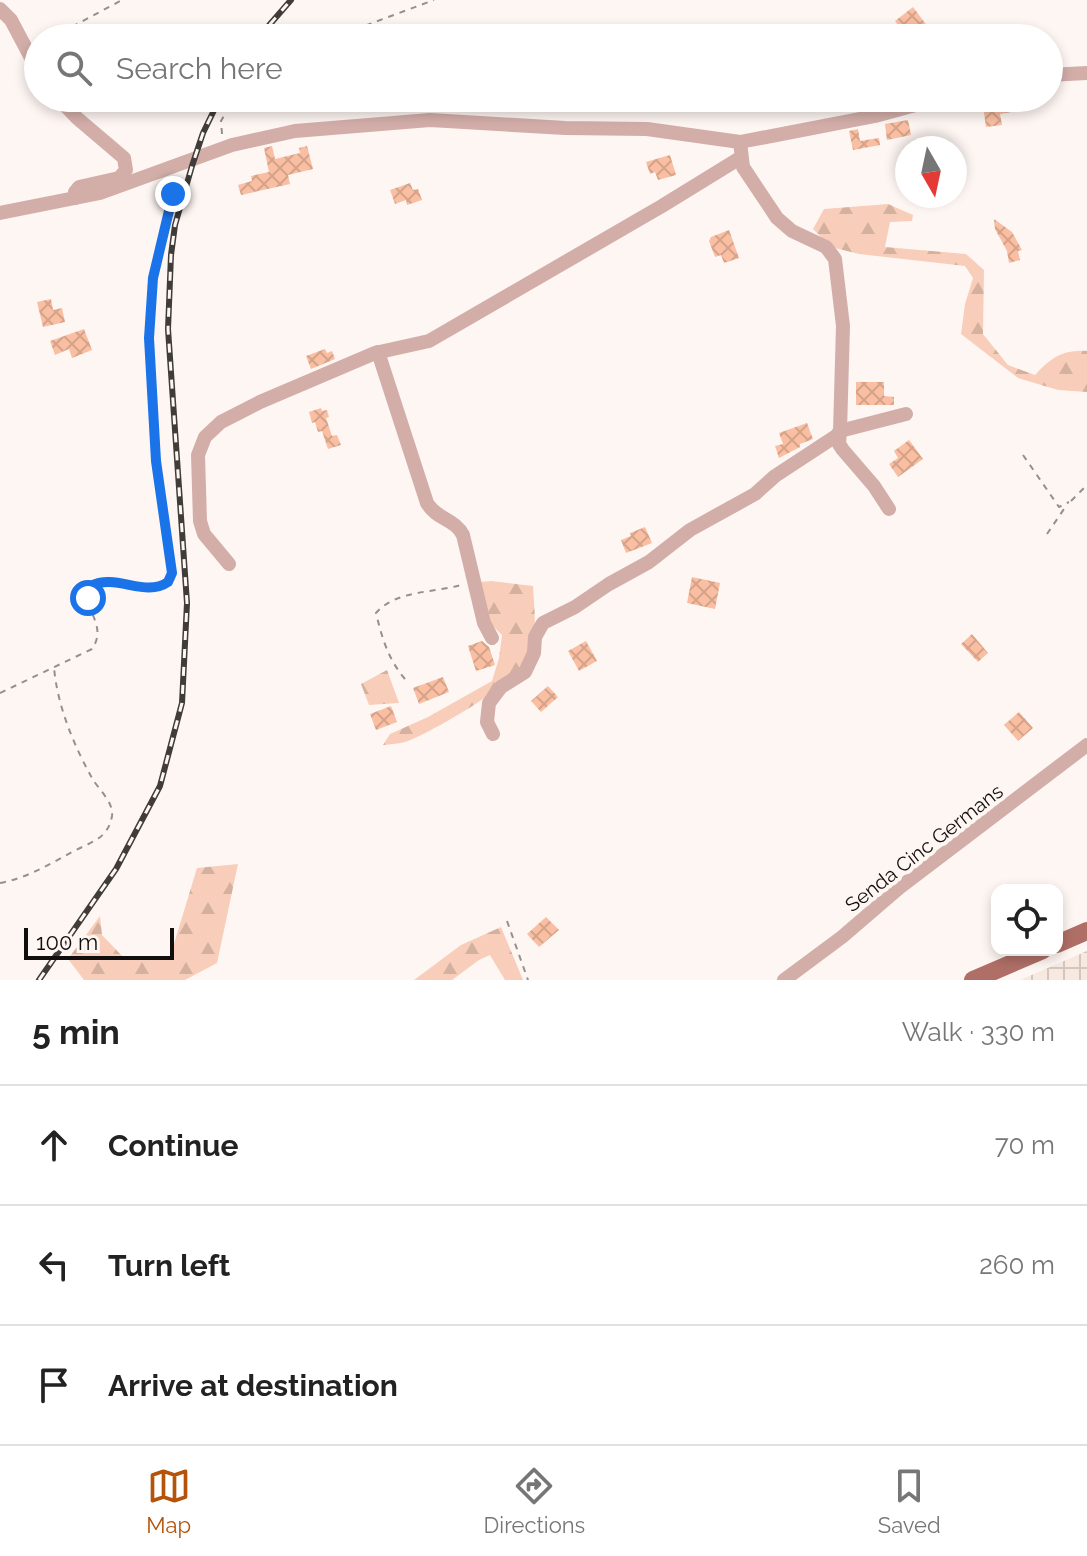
<!DOCTYPE html>
<html lang="en">
<head>
<meta charset="utf-8">
<style>
  body { margin:0; font-family:Raleway,sans-serif; background:#f2f2f2; color:#222 }
  .controls { position:absolute; right:24px; bottom:24px; display:grid; overflow:hidden; border-radius:16px; box-shadow:0 4px 12px #0003 }
  .controls button { width:72px; height:72px; display:grid; place-items:center; padding:0; border:0; border-bottom:2px solid #e0e0e0; background:#fff; color:#222; font:40px sans-serif }
  .compass { position:absolute; left:895px; top:136px; width:72px; height:72px; border-radius:50%; background:#fff; box-shadow:0 4px 12px #0003; rotate:171deg }
  .scale { position:absolute; left:24px; bottom:20px; width:150px; box-sizing:border-box; padding-left:8px; border:4px solid #110f0d; border-top:0; font-size:22px; line-height:28px; white-space:nowrap; color:#110f0d; -webkit-text-stroke:6px #fef6f2; paint-order:stroke }
  .stop { position:absolute; width:24px; height:24px; margin:-18px; border:6px solid #1a73e8; border-radius:50%; background:#fff }
  .stop.end { background:#1a73e8; border-color:#fff; box-shadow:0 2px 8px #0008 }
  .list { margin:0; padding:0; list-style:none }
  h2 { display:flex; justify-content:space-between; align-items:center; height:104px; margin:0; padding:0 32px; font-size:34px }
  h2 small { font-size:26px; font-weight:400; color:#767676 }
  .list li { display:grid; grid-template-columns:52px 1fr auto; gap:24px; align-items:center; box-sizing:border-box; height:120px; padding:0 32px; border-top:2px solid #e0e0e0 }
  .list b { display:block; font-size:30px; white-space:nowrap }
  .list em { font-size:26px; font-style:normal; color:#767676 }
  .icon { flex:none; width:44px; height:44px; fill:none; stroke:currentColor; stroke-width:2; stroke-linecap:round; stroke-linejoin:round }
  .map { position:relative; flex:none; width:1087px; height:980px; overflow:hidden }
  .search { position:absolute; background:#fff; box-shadow:0 4px 12px #0003; left:24px; right:24px; top:24px; height:88px; display:flex; align-items:center; gap:20px; box-sizing:border-box; padding:0 28px; border-radius:44px; color:#767676; font-size:30px }
  .sheet { height:464px; background:#fff }
  nav { display:flex; justify-content:space-around; align-items:center; box-sizing:border-box; height:112px; border-top:2px solid #e0e0e0; background:#fff; font-size:22px; color:#767676 }
  nav a { display:grid; justify-items:center; gap:4px }
  nav .on { color:#b45309 }
  .map>svg:first-child { display:block }
  .industrial { fill:url(#industrial-grid) }
  .forest { fill:url(#forest-firs) }
  .building { fill:url(#building-cross-hatch) }
  .lines { fill:none; stroke-linecap:round; stroke-linejoin:round }
  .path { stroke:#95908d; stroke-width:2; stroke-dasharray:6 6; stroke-linecap:butt }
  .minor { stroke:#d3aea9; stroke-width:14 }
  .major { stroke:#af6f67; stroke-width:18 }
  .rail-casing { stroke:#3f3c39; stroke-width:6 }
  .rail { stroke:#fef6f2; stroke-width:3; stroke-dasharray:9; stroke-linecap:butt }
  .route { stroke:#1a73e8; stroke-width:10 }
  .labels { text-anchor:middle; stroke-width:8; stroke-linejoin:round; paint-order:stroke }
  .street-label { font-size:20px; fill:#110f0d; stroke:#fef6f2 }
</style>
</head>
<body>
<div class="map">
<svg width="1087" height="980" viewBox="0 0 1087 980">
  <defs>
    <pattern id="industrial-grid" width="8" height="8" patternUnits="userSpaceOnUse" patternTransform="scale(2)"><rect width="8" height="8" fill="#f7e8e0"/><path d="M0 4h8M4 0v8" fill="none" stroke="#d3c6bf"/></pattern>
    <pattern id="forest-firs" width="22" height="20" patternUnits="userSpaceOnUse" patternTransform="scale(2)"><rect width="22" height="20" fill="#f8ceba"/><path d="M5 1l3.5 6h-7zM16 11l3.5 6h-7z" fill="#d4b09f"/></pattern>
    <pattern id="building-cross-hatch" width="8" height="8" patternUnits="userSpaceOnUse" patternTransform="scale(2)"><rect width="8" height="8" fill="#fabfa2"/><path d="M0 0l8 8M0 8l8-8" fill="none" stroke="#d5a38a"/></pattern>
  </defs>
  <rect width="100%" height="100%" fill="#fef6f2"/>
  <polygon class="industrial" points="1087,951 1087,980 1020,980"/>
  <g class="forest">
    <path d="M888 204 913 215 912 221 890 222 885 247 966 254 984 270 983 334 1008 365 1035 375C1050 358 1064 349 1087 351V392L1058 390 1018 378 961 334 965 304 973 278 965 266 859 254 831 247 813 229 824 209Z"/>
    <path d="M492 581 533 586C534 607 538 635 530 655 520 682 435 730 408 741 400 744 391 744 383 745L390 734 428 717 492 681 499 658 502 635 487 620 478 582Z"/>
    <polygon points="387,670 399,703 369,705 361,684"/>
    <polygon points="238,864 217,963 185,980 84,980 68,959 100,916 102,935 125,959 170,957 197,868"/>
    <polygon points="501,927 523,980 505,980 490,955 479,960 452,980 414,980 461,945"/>
  </g>
  <g class="building">
    <polygon points="913,7 931,31 922,38 908,38 895,21"/>
    <polygon points="1006,102 1010,104 1011,112 1000,114 1002,125 986,127 983,106"/>
    <polygon points="908,120 911,135 887,140 885,124"/>
    <polygon points="858,129 860,141 879,138 880,145 853,150 849,131"/>
    <polygon points="272,146 275,159 300,153 299,148 307,146 313,169 288,175 290,184 241,195 238,185 252,181 251,176 269,172 264,148"/>
    <polygon points="670,155 676,175 658,180 655,172 650,174 646,162"/>
    <polygon points="410,183 413,190 418,189 422,200 407,205 406,200 395,204 390,190"/>
    <polygon points="994,219 1012,232 1022,250 1018,251 1020,260 1009,263 1007,251 995,229"/>
    <polygon points="729,230 739,258 724,263 721,255 715,257 709,241 711,237"/>
    <polygon points="51,299 53,310 62,308 65,322 43,327 37,302"/>
    <polygon points="84,329 92,350 72,358 69,349 55,355 50,341"/>
    <polygon points="325,349 327,353 332,351 335,359 311,369 306,356"/>
    <polygon points="856,382 884,382 884,396 894,397 894,405 856,405"/>
    <polygon points="321,408 322,411 327,410 329,417 326,418 332,436 337,435 341,445 328,449 322,431 318,432 315,422 312,423 309,412"/>
    <polygon points="807,423 813,439 800,444 800,447 779,458 775,446 783,444 779,433"/>
    <polygon points="909,440 923,459 898,477 889,464 898,458 894,451"/>
    <polygon points="645,527 652,543 626,553 621,540 631,536 630,533"/>
    <polygon points="692,577 720,583 715,609 687,603"/>
    <polygon points="972,634 988,653 978,662 961,644"/>
    <polygon points="482,641 489,647 495,665 476,671 468,646"/>
    <polygon points="586,641 597,661 579,671 568,651"/>
    <polygon points="443,677 449,692 419,704 413,688"/>
    <polygon points="548,686 558,697 541,712 531,701"/>
    <polygon points="391,706 397,722 376,730 370,714"/>
    <polygon points="1019,712 1033,728 1018,741 1004,725"/>
    <polygon points="546,917 559,930 539,947 527,934"/>
  </g>
  <g class="lines">
    <g class="path">
      <polyline points="51,38 122,0"/>
      <polyline points="332,38 434,0"/>
      <polyline points="222,134 221,121 234,98"/>
      <polyline points="1023,455 1059,507 1069,502"/>
      <polyline points="1071,501 1087,485"/>
      <polyline points="1047,534 1066,506"/>
      <path d="M405 679C388 659 382 638 376 613 396 590 433 593 461 585"/>
      <path d="M0 693 92 649C109 624 80 610 91 586 116 573 145 597 168 582L172 573 156 461 149 338 153 278 173 194 166 181"/>
      <path d="M0 883C27 878 50 864 74 851 91 842 108 839 112 816 114 802 98 789 92 778 74 746 57 705 54 667"/>
      <polyline points="507,921 528,980"/>
    </g>
    <g class="minor">
      <polyline points="0,9 11,20 38,71"/>
      <polyline points="1049,75 1087,73"/>
      <polyline points="58,98 77,118 124,158 126,170 119,178 79,187 75,192 75,198"/>
      <polyline points="0,213 100,193 232,145 295,131 430,120 565,128 647,129 740,142 875,116 941,98"/>
      <path d="M378 352 427 503C436 519 455 519 463 535L484 623 492 638"/>
      <polyline points="889,509 874,486 843,450 839,444 840,431 906,414"/>
      <polyline points="229,564 204,534 200,521 198,455 205,437 221,422 260,402 375,353 429,341 662,206 740,158"/>
      <polyline points="493,734 487,722 489,703 501,687 525,672 534,653 535,637 543,623 575,607 609,584 649,562 690,530 755,494 775,476 836,436 840,431 843,326 835,259 826,247 792,231 777,218 743,167 740,142"/>
      <polyline points="784,980 842,937 899,888 1087,745"/>
    </g>
    <g class="major">
      <polyline points="1057,944 1087,931"/>
      <polyline points="973,980 1043,950"/>
    </g>
    <defs>
      <g id="rail">
        <polyline points="258,38 291,0"/>
        <polyline points="39,980 116,869 160,786 182,703 187,603 168,329 171,255 175,225 192,166 203,133 220,98"/>
      </g>
    </defs>
    <use href="#rail" class="rail-casing"/>
    <use href="#rail" class="rail"/>
  </g>
  <g class="lines">
    <path class="route" d="M88 598 91 586C116 573 145 598 168 582L172 573 156 461 149 338 153 278 173 194"/>
  </g>
  <g class="labels">
    <g class="street-label">
      <text transform="translate(924 848) rotate(-38)" y="7">Senda Cinc Germans</text>
    </g>
  </g>
</svg>
<div class="controls">
<button><svg class="icon" aria-label="locate" viewBox="0 0 24 24"><circle cx="12" cy="12" r="6"/><path d="M12 2v4M12 18v4M2 12h4M18 12h4"/></svg></button>
</div>
<svg class="compass" viewBox="-18 -18 36 36"><path d="M0-13l5 13h-10z" fill="#e53935"/><path d="M0 13l5-13h-10z" fill="#767676"/></svg>
<div class="scale">100 m</div>
<div class="stop" style="left:88px;top:598px"></div>
<div class="stop end" style="left:173px;top:194px"></div>
<div class="search"><svg class="icon" aria-label="search" viewBox="0 0 24 24"><circle cx="10" cy="10" r="6"/><path d="M15 15l6 6"/></svg>Search here</div>
</div>
<section class="sheet">
<h2>5 min<small>Walk · 330 m</small></h2>
<ul class="list">
<li><svg class="icon" aria-label="ahead" viewBox="0 0 24 24"><path d="M12 20V5M6 11l6-6 6 6"/></svg><div><b>Continue</b></div><em>70 m</em></li>
<li><svg class="icon" aria-label="left" viewBox="0 0 24 24"><path d="M17 20v-9H6M10 6l-5 5 5 5"/></svg><div><b>Turn left</b></div><em>260 m</em></li>
<li><svg class="icon" aria-label="arrive" viewBox="0 0 24 24"><path d="M6 21V4h12l-3 4 3 4H6"/></svg><div><b>Arrive at destination</b></div></li>
</ul>
</section>
<nav>
<a class="on"><svg class="icon" aria-label="map" viewBox="0 0 24 24"><path d="M3 6l6-2 6 2 6-2v14l-6 2-6-2-6 2zM9 4v14M15 6v14"/></svg>Map</a>
<a><svg class="icon" aria-label="directions" viewBox="0 0 24 24"><path d="M12 3l9 9-9 9-9-9zM9 14v-3h6M13 9l2 2-2 2"/></svg>Directions</a>
<a><svg class="icon" aria-label="saved" viewBox="0 0 24 24"><path d="M7 4h10v16l-5-4-5 4z"/></svg>Saved</a>
</nav>
</body>
</html>
